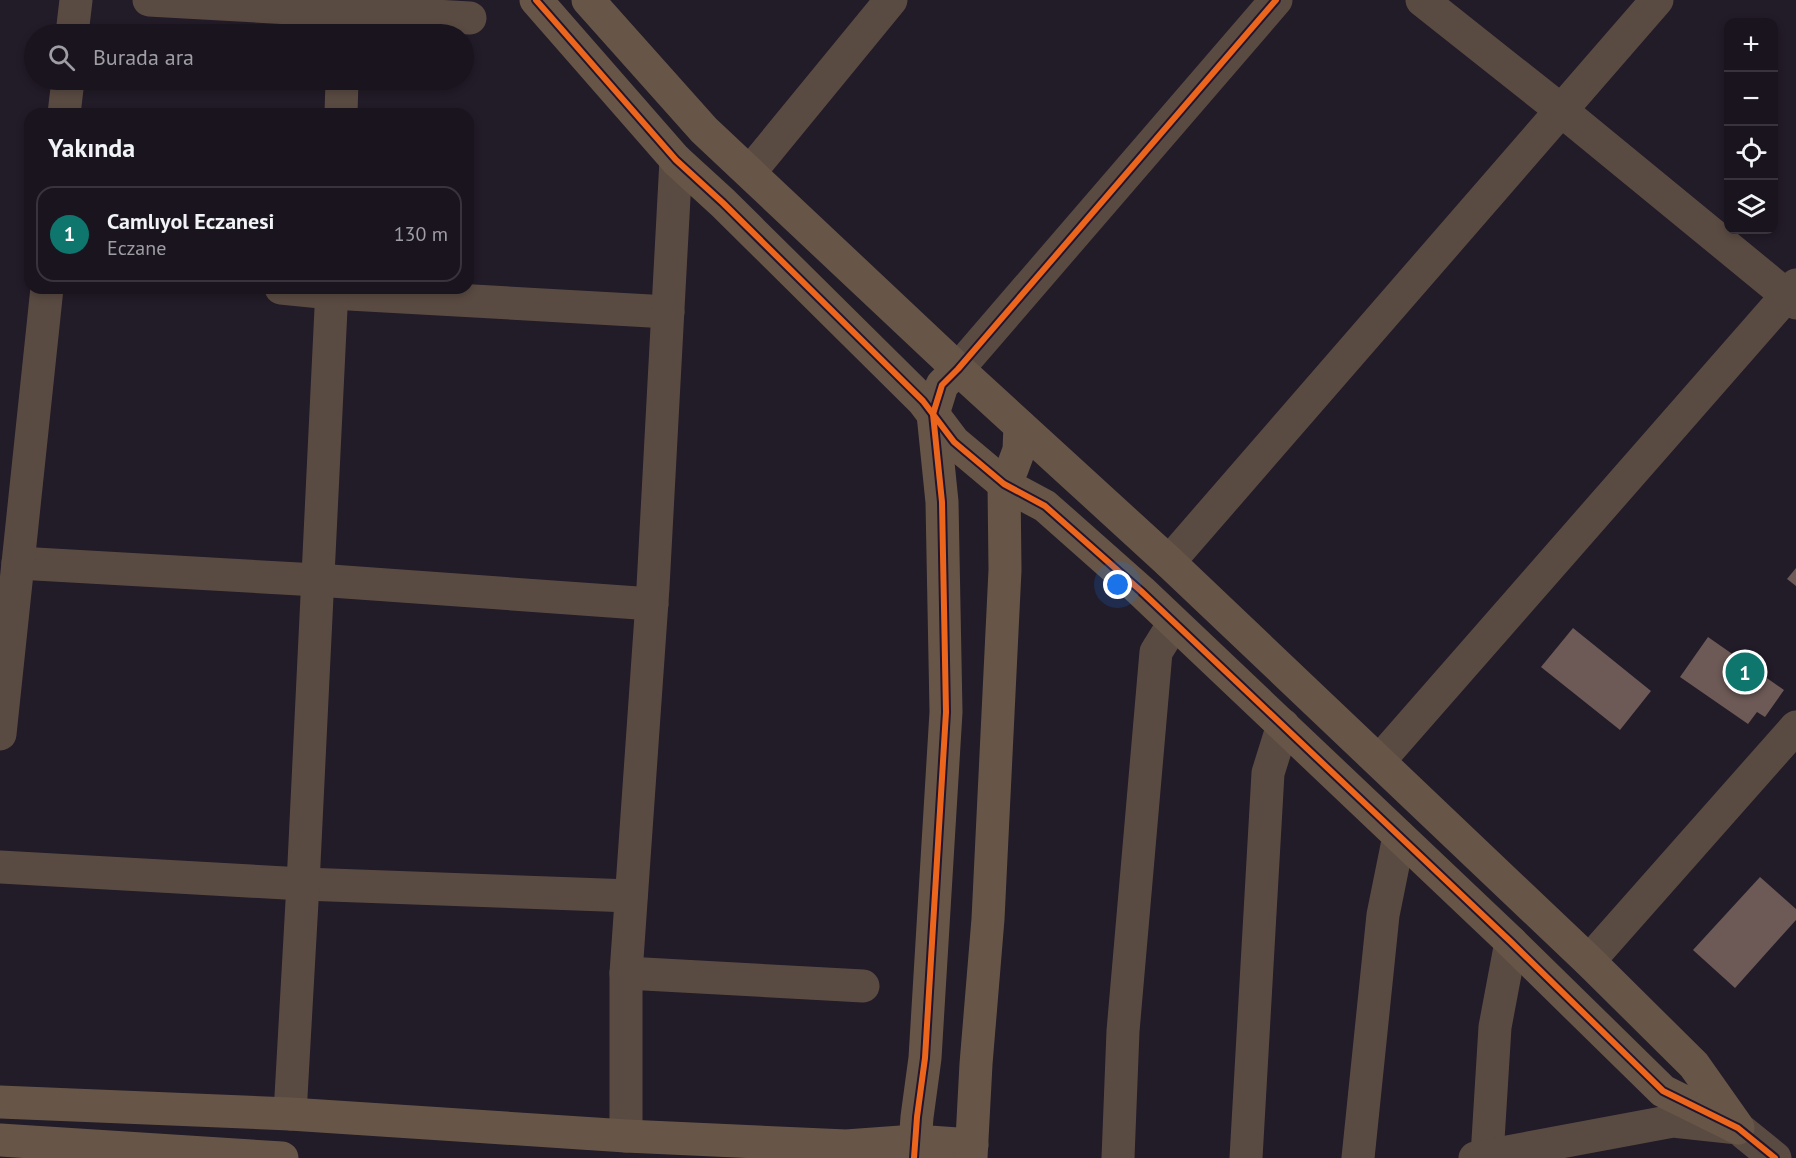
<!DOCTYPE html>
<html lang="tr">
<head>
<meta charset="utf-8">
<style>
  body { margin:0; font-family:"PT Sans",sans-serif; background:#27212b; color:#f1f3f6 }
  .controls { position:absolute; right:18px; top:18px; display:grid; overflow:hidden; border-radius:12px; box-shadow:0 3px 9px #0003 }
  .controls button { width:54px; height:54px; display:grid; place-items:center; padding:0; border:0; border-bottom:2px solid #38333c; background:#1a141e; color:#f1f3f6; font:30px sans-serif }
  .you { position:absolute; left:1118px; top:585px; width:21px; height:21px; margin:-15px; border:4px solid #fff; border-radius:50%; background:#1a73e8; box-shadow:0 0 0 9px #1a73e833 }
  .badge { display:grid; place-items:center; width:39px; height:39px; border-radius:50%; background:#0f766e; color:#fff; font-size:20px; font-weight:700 }
  .pin { position:absolute; translate:-50% -50%; border:3px solid #fff; box-shadow:0 2px 6px #0006 }
  .list { margin:0; padding:0; list-style:none }
  h2 { display:flex; justify-content:space-between; align-items:center; height:78px; margin:0; padding:0 24px; font-size:26px }
  h2 small { font-size:20px; font-weight:400; color:#9f9ea4 }
  .list li { display:grid; grid-template-columns:39px 1fr auto; gap:18px; align-items:center; box-sizing:border-box; height:96px; margin:0 12px 12px; padding:0 12px; border:2px solid #38333c; border-radius:18px }
  .list b { display:block; font-size:22px; white-space:nowrap }
  .list p { margin:0; font-size:20px; white-space:nowrap; color:#9f9ea4 }
  .list em { font-size:20px; font-style:normal; color:#9f9ea4 }
  .icon { flex:none; width:33px; height:33px; fill:none; stroke:currentColor; stroke-width:2; stroke-linecap:round; stroke-linejoin:round }
  .map { position:relative; flex:none; width:1796px; height:1158px; overflow:hidden }
  .search { position:absolute; background:#1a141e; box-shadow:0 3px 9px #0003; left:24px; top:24px; width:450px; height:66px; display:flex; align-items:center; gap:15px; box-sizing:border-box; padding:0 21px; border-radius:33px; color:#9f9ea4; font-size:22px }
  .panel { position:absolute; background:#1a141e; box-shadow:0 3px 9px #0003; left:24px; top:108px; width:450px; height:186px; border-radius:18px }
  .map>svg:first-child { display:block }
  .building { fill:#6d5a57 }
  .lines { fill:none; stroke-linecap:round; stroke-linejoin:round }
  .street { stroke:#5a4b42; stroke-width:33 }
  .secondary { stroke:#675647; stroke-width:33 }
  .cycleway-casing { stroke:#22152e; stroke-width:10 }
  .cycleway { stroke:#eb651d; stroke-width:6 }
</style>
</head>
<body>
<div class="map">
<svg width="1796" height="1158" viewBox="0 0 1796 1158">
  <rect width="100%" height="100%" fill="#221b28"/>
  <g class="building">
    <polygon points="1796,568 1796,586 1787,579"/>
    <polygon points="1573,628 1651,691 1620,730 1541,667"/>
    <polygon points="1708,637 1784,690 1765,717 1757,712 1748,724 1680,677"/>
    <polygon points="1760,877 1796,909 1796,920 1735,988 1693,950"/>
  </g>
  <g class="lines">
    <g class="street">
      <polyline points="149,0 470,18"/>
      <polyline points="1422,0 1562,111 1796,303"/>
      <polyline points="72,34 76,0"/>
      <polyline points="64,114 68,80"/>
      <polyline points="341,114 342,80"/>
      <polyline points="750,172 891,0"/>
      <polyline points="281,288 331,293 668,312"/>
      <polyline points="958,369 1276,0"/>
      <polyline points="1169,562 1657,0"/>
      <polyline points="18,563 317,580 652,604"/>
      <polyline points="0,734 47,288"/>
      <polyline points="1379,761 1796,285"/>
      <polyline points="0,867 303,884 631,896"/>
      <polyline points="1589,961 1796,727"/>
      <polyline points="626,973 863,986"/>
      <polyline points="290,1114 303,884 332,288"/>
      <polyline points="626,1136 626,973 653,587 676,160"/>
      <polyline points="1487,1156 1495,1027 1511,942"/>
      <polyline points="1118,1158 1123,1031 1156,652 1174,623"/>
      <polyline points="1246,1158 1268,773 1283,725"/>
      <polyline points="1358,1158 1383,915 1399,836"/>
      <polyline points="1475,1158 1673,1121 1738,1128 1775,1158"/>
    </g>
    <g class="secondary">
      <polyline points="536,0 676,160 723,203 923,401 954,442 1004,484 1045,506 1141,591 1511,942 1663,1091 1738,1128"/>
      <polyline points="588,0 704,130 958,369 1169,562 1589,961 1694,1065 1737,1126"/>
      <polyline points="0,1102 290,1114 626,1136 846,1146 915,1141 972,1145"/>
      <polyline points="0,1140 282,1158"/>
      <polyline points="914,1158 917,1117 925,1058 946,712 942,502 933,414 942,385 958,369"/>
      <polyline points="971,1158 976,1064 988,919 1005,570 1004,484 1012,469 1019,450 1020,426"/>
    </g>
    <defs>
      <g id="cycleway">
        <polyline points="536,0 676,160 723,203 923,401 954,442 1004,484 1045,506 1141,591 1511,942 1663,1091 1738,1128 1775,1158"/>
        <polyline points="914,1158 917,1117 925,1058 946,712 942,502 933,414 942,385 958,369 1276,0"/>
      </g>
    </defs>
    <use href="#cycleway" class="cycleway-casing"/>
    <use href="#cycleway" class="cycleway"/>
  </g>
</svg>
<div class="controls">
<button>+</button>
<button>−</button>
<button><svg class="icon" aria-label="locate" viewBox="0 0 24 24"><circle cx="12" cy="12" r="6"/><path d="M12 2v4M12 18v4M2 12h4M18 12h4"/></svg></button>
<button><svg class="icon" aria-label="layers" viewBox="0 0 24 24"><path d="M12 4l9 5-9 5-9-5zM3 14l9 5 9-5"/></svg></button>
</div>
<div class="you"></div>
<div class="pin badge" style="left:1745px;top:672px">1</div>
<div class="search"><svg class="icon" aria-label="search" viewBox="0 0 24 24"><circle cx="10" cy="10" r="6"/><path d="M15 15l6 6"/></svg>Burada ara</div>
<section class="panel">
<h2>Yakında<small></small></h2>
<ul class="list">
<li><span class="badge">1</span><div><b>Camlıyol Eczanesi</b><p>Eczane</p></div><em>130 m</em></li>
</ul>
</section>
</div>
</body>
</html>
